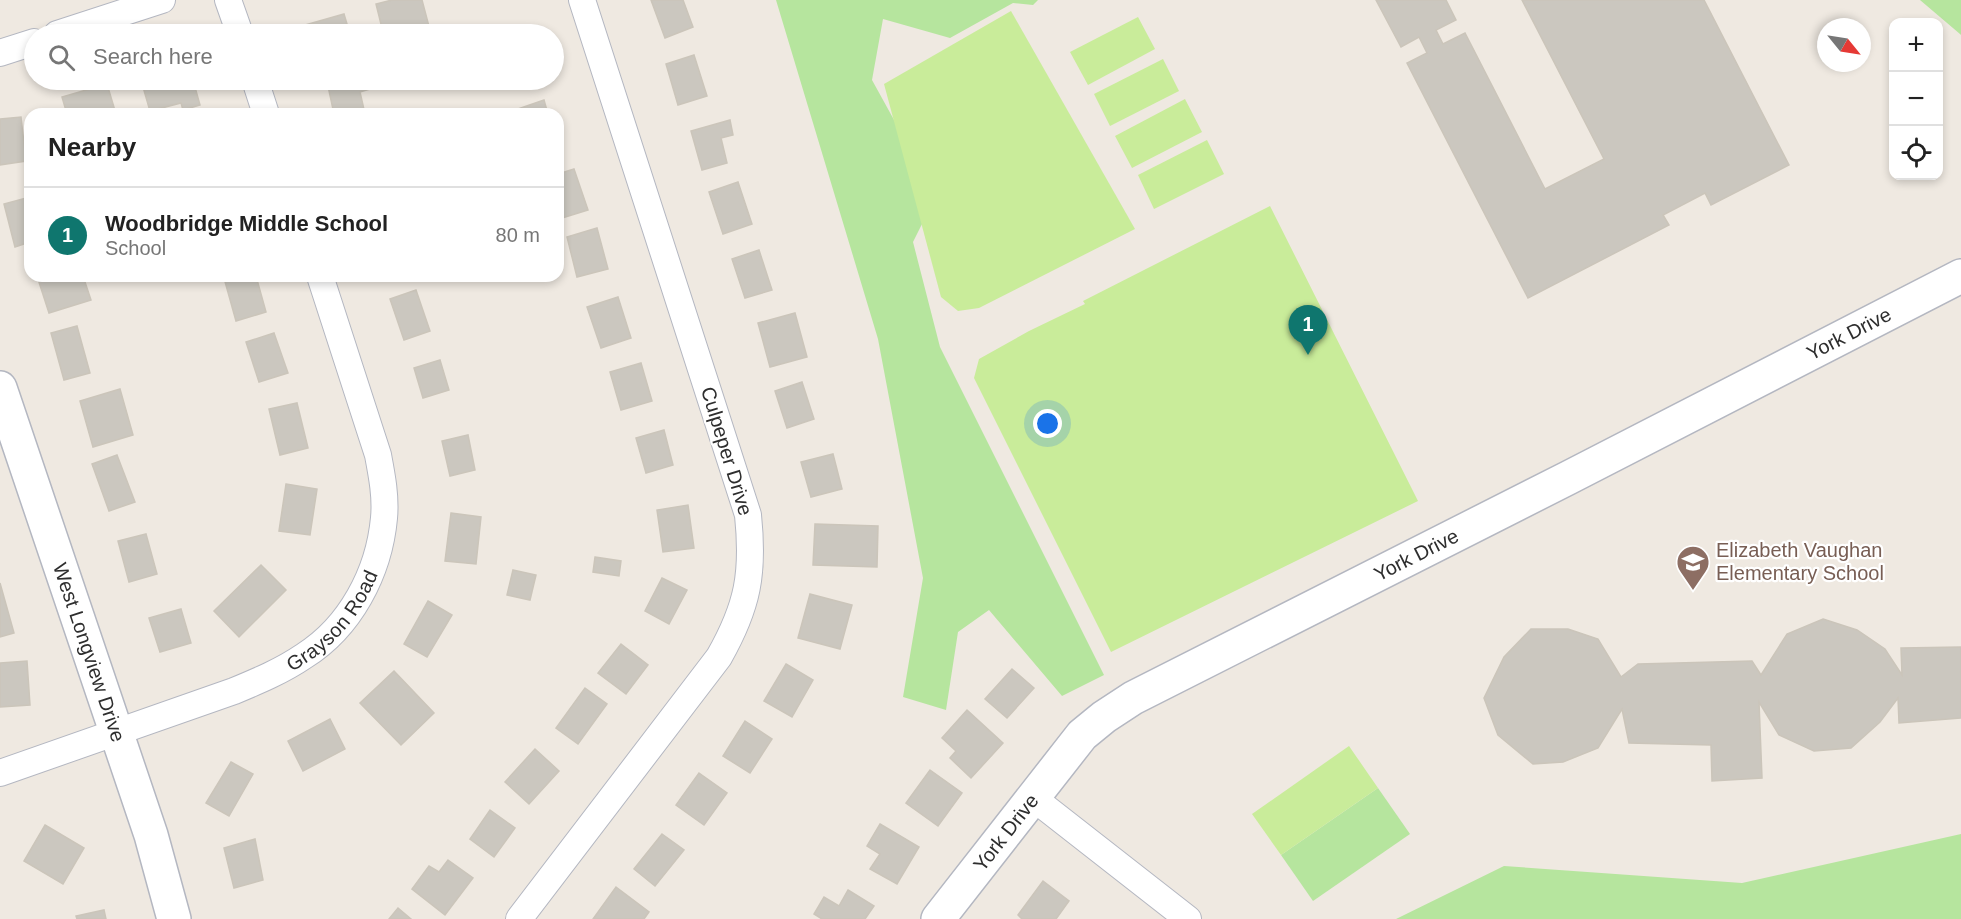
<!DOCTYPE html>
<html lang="en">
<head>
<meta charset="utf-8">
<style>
  body { margin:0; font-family:Arial,sans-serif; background:#f2f2f2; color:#222 }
  .controls { position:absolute; right:18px; top:18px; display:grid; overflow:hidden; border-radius:12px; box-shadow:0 3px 9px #0003 }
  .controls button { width:54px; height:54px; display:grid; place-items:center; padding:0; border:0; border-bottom:2px solid #e0e0e0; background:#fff; color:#222; font:30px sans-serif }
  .compass { position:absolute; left:1817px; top:18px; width:54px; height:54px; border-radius:50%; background:#fff; box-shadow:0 3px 9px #0003; rotate:120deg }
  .you { position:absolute; left:1048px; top:424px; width:21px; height:21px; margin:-15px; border:4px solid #fff; border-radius:50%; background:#1a73e8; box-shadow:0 0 0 9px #1a73e833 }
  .badge { display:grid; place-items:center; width:39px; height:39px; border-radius:50%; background:#0f766e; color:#fff; font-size:20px; font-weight:700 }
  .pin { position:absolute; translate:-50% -50px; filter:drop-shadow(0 2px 3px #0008) }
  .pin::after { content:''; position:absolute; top:32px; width:21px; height:18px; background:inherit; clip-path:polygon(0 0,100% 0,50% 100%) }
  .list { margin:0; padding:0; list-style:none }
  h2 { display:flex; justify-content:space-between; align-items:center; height:78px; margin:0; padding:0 24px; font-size:26px }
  h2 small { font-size:20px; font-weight:400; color:#767676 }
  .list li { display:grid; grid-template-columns:39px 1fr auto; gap:18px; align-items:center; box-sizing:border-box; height:96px; padding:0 24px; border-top:2px solid #e0e0e0 }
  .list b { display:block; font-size:22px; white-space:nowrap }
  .list p { margin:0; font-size:20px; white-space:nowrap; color:#767676 }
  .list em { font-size:20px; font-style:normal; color:#767676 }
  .icon { flex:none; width:33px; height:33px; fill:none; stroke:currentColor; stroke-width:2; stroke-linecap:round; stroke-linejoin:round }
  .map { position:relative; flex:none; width:1961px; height:919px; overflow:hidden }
  .search { position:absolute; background:#fff; box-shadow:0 3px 9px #0003; left:24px; top:24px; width:540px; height:66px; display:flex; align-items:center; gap:15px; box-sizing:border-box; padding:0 21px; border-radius:33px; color:#767676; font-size:22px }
  .panel { position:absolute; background:#fff; box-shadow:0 3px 9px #0003; left:24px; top:108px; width:540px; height:174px; border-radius:18px }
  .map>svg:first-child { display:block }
  .green { fill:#b6e59e }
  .pitch { fill:#c9ec9a }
  .building { fill:#cbc7bf; stroke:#cbc5ba; stroke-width:1.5 }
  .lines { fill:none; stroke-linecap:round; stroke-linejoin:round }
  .street-casing { stroke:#b4b7c1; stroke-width:28 }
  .secondary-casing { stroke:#b4b7c1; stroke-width:36 }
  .street { stroke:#fff; stroke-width:26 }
  .secondary { stroke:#fff; stroke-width:33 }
  .labels { text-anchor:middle; stroke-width:4.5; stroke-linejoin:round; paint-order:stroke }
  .street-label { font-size:20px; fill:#2e2e2e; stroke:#fff }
  .education-label { font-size:20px; fill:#785e54; stroke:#fff; text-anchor:start }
</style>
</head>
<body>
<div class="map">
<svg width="1961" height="919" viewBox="0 0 1961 919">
  <rect width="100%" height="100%" fill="#efe9e1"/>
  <g class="green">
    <polygon points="776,0 1038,0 1033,5 1013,3 950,38 883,19 872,80 936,196 913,242 940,347 1104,675 1062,696 989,610 958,632 946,710 903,697 923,578 878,339"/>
    <polygon points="1920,0 1961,0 1961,35 1960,34"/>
    <polygon points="1378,788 1410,834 1313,901 1281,855"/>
    <polygon points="1961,834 1961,919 1396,919 1504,866 1742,883"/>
  </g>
  <g class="pitch">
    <polygon points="1011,11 1135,229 979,308 958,311 941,297 884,84"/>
    <polygon points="1138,17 1155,49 1088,85 1070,52"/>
    <polygon points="1163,59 1179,91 1110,126 1094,94"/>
    <polygon points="1185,99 1202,132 1132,168 1115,136"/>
    <polygon points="1207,140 1224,174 1154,209 1138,175"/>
    <polygon points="1270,206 1418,501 1111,652 974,378 979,359 1029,331 1085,304 1083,301"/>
    <polygon points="1349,746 1378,788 1281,855 1252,814"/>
  </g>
  <g class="building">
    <polygon points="392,0 422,0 431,34 404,34 402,27 383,32 376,4"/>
    <polygon points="651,0 683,0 693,27 665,38"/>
    <polygon points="1376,0 1446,0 1456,20 1436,30 1443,44 1465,33 1545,189 1604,159 1522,0 1704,0 1789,165 1711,205 1705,193 1663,215 1669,225 1528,298 1407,63 1427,53 1419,37 1401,47"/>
    <polygon points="344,14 350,34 300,34 298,27"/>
    <polygon points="694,55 707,96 678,105 666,64"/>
    <polygon points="141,80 193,80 200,105 183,110 181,103 150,111"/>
    <polygon points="354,80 367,80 370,89 360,92 365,114 334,114 328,86"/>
    <polygon points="510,80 537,80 513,87"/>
    <polygon points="107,84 116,114 67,114 62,97"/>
    <polygon points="544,100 548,114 516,114 515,110"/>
    <polygon points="21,117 26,161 0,165 0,119"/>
    <polygon points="730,120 733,135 721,138 727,163 702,170 691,131"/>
    <polygon points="574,169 588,210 559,219 558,174"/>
    <polygon points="738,182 752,224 723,234 709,192"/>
    <polygon points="30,197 30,242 15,247 4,204"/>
    <polygon points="597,228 608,269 577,277 567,237"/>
    <polygon points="759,250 772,290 745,298 732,259"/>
    <polygon points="37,276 83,276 91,300 49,313"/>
    <polygon points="232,276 256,276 266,312 236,321 224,278"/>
    <polygon points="416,290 430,331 404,340 390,299"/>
    <polygon points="618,297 631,338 601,348 587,307"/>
    <polygon points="795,313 807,357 770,367 758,323"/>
    <polygon points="77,326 90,373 64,380 51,333"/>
    <polygon points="274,333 288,373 259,382 246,342"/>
    <polygon points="440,360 449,390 423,398 414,368"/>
    <polygon points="641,363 652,401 621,410 610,372"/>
    <polygon points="802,382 814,419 787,428 775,391"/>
    <polygon points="120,389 133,435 93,447 80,401"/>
    <polygon points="297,403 308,448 280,455 269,409"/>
    <polygon points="664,430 673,465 646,473 636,438"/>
    <polygon points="468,435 475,470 450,476 442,441"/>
    <polygon points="833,454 842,489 811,497 801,462"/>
    <polygon points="117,455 135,502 109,511 92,464"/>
    <polygon points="286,484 317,489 310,535 279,531"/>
    <polygon points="688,505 694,548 663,552 657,510"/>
    <polygon points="451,513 481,517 476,564 445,561"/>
    <polygon points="815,524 878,526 877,567 813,565"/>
    <polygon points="146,534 157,574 129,582 118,541"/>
    <polygon points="595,557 621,561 619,576 593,572"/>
    <polygon points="261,565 286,590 239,637 214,611"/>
    <polygon points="513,570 536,575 530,600 507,595"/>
    <polygon points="662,578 687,590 669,624 645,611"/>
    <polygon points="0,583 14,633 0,637"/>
    <polygon points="810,594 852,605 840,649 798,638"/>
    <polygon points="428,601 452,615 427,657 404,644"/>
    <polygon points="181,609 191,643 160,652 149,618"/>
    <polygon points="1823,619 1857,630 1885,649 1902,675 1901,648 1961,647 1961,718 1899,723 1898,698 1880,722 1851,748 1814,751 1779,735 1759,702 1762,778 1712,781 1711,745 1629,743 1622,709 1598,748 1563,762 1533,764 1498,735 1484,698 1504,657 1531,629 1568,629 1598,639 1621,677 1638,664 1752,661 1761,675 1787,634"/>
    <polygon points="621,644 648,665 626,694 598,673"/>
    <polygon points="27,661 30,705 0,707 0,663"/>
    <polygon points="786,664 813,680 792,717 764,701"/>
    <polygon points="1012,669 1034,688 1007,718 985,699"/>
    <polygon points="394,671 434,713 401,745 360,703"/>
    <polygon points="585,688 607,704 578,744 556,728"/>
    <polygon points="967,710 1003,743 971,778 950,758 956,751 942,738"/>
    <polygon points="330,719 345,749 303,771 288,741"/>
    <polygon points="745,721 772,739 750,773 723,756"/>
    <polygon points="535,749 559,771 529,804 505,782"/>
    <polygon points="231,762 253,774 229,816 206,803"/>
    <polygon points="930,770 962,793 938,826 906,803"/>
    <polygon points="699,773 727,793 704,825 676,805"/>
    <polygon points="490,810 515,828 494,857 470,839"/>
    <polygon points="880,824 919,847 897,884 870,869 880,854 867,846"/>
    <polygon points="45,825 84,848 63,884 24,861"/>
    <polygon points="662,834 684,850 655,886 634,869"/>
    <polygon points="255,839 263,880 234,888 224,848"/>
    <polygon points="448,860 473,878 445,915 412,889 429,866 439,872"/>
    <polygon points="1043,881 1069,901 1056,919 1022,919 1018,915"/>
    <polygon points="616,887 649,912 644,919 593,919"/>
    <polygon points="848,890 874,906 865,919 822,919 814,914 824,897 839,906"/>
    <polygon points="398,908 411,919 389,919"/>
    <polygon points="104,910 106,919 77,919 76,916"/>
  </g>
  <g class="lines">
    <defs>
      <g id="street">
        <polyline points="228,0 240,34"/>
        <polyline points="57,34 162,0"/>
        <polyline points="0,53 34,42"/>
        <polyline points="255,80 266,114"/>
        <path id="s1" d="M0 773 234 691C258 681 282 671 304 656 350 627 379 573 384 518 386 497 382 476 378 455L320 276"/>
        <polyline points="1032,797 1188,919"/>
        <path d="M519 919 719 657C748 606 754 573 748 515L582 0"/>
      </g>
      <g id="secondary">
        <path id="s2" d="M0 388 151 835 174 919"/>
        <path id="s3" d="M938 919 1082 735 1104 717 1133 698 1568 478 1961 276"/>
      </g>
    </defs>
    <use href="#street" class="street-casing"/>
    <use href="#secondary" class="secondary-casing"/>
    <use href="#street" class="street"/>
    <use href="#secondary" class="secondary"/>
  </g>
  <defs>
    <symbol id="school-pin" viewBox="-11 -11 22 30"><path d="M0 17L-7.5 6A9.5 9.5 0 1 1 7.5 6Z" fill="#8d6e63" stroke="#fff"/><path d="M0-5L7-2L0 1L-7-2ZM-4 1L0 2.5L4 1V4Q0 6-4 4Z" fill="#fff"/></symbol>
  </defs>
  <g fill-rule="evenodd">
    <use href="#school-pin" x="1674" y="543" width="38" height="52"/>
  </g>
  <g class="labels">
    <g class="street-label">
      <text dy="7" stroke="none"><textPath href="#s3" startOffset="1100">York Drive</textPath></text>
      <text transform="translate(727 451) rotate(73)" y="7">Culpeper Drive</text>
      <text dy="7" stroke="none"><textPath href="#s3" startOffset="614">York Drive</textPath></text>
      <text dy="7" stroke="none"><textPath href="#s1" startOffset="372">Grayson Road</textPath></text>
      <text dy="7" stroke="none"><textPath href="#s2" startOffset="279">West Longview Drive</textPath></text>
      <text dy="7" stroke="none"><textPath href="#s3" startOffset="110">York Drive</textPath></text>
    </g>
    <g class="education-label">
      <text x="1716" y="557">Elizabeth Vaughan<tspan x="1716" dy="23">Elementary School</tspan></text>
    </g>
  </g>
</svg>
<div class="controls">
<button>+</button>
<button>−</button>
<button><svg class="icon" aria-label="locate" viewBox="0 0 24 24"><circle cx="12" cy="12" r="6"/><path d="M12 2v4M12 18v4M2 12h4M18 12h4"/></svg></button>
</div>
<svg class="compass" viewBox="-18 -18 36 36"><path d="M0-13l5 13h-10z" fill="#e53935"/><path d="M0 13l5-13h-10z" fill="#767676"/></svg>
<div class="you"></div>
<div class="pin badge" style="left:1308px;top:355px">1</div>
<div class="search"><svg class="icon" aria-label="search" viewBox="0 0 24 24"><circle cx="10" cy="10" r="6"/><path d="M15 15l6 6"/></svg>Search here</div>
<section class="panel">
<h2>Nearby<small></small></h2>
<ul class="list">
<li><span class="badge">1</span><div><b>Woodbridge Middle School</b><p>School</p></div><em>80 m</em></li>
</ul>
</section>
</div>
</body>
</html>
